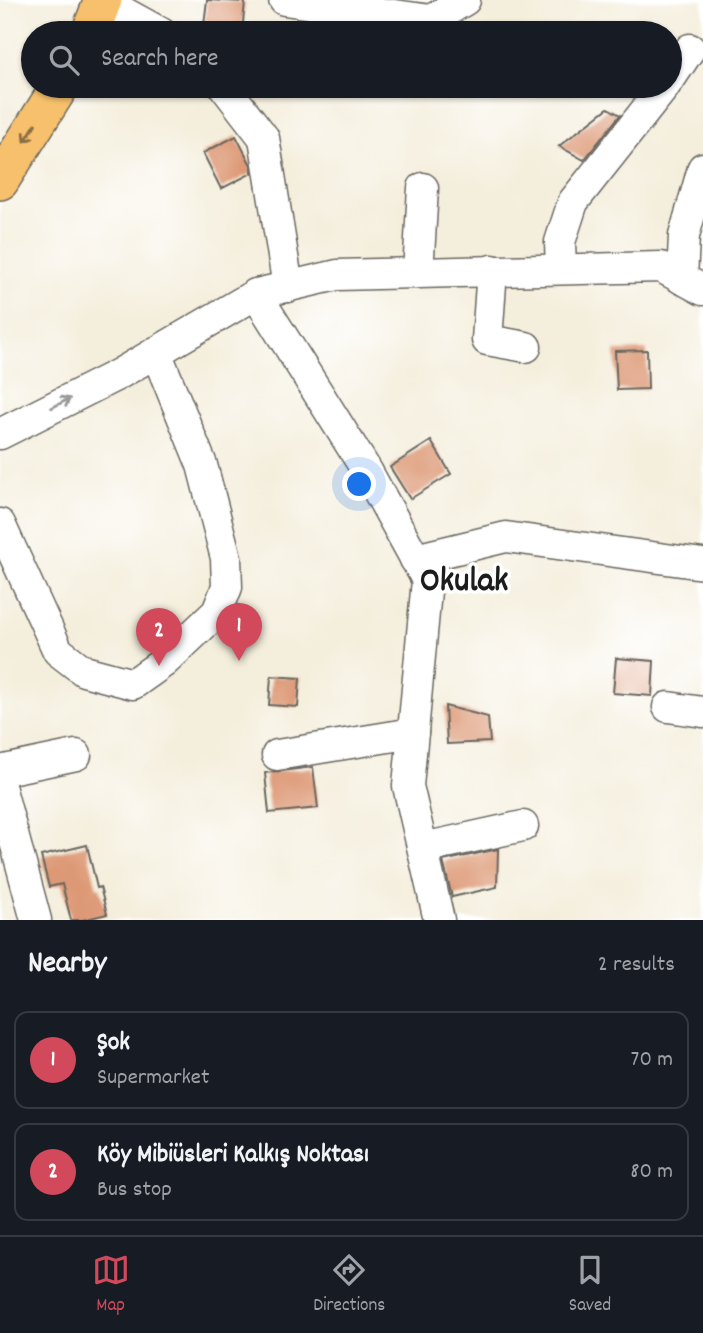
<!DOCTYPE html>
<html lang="en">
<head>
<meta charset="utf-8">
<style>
  body { margin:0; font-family:Dekko,sans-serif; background:#242831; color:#f1f3f6 }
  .you { position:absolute; left:360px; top:485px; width:24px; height:24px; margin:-18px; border:5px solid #fff; border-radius:50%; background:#1a73e8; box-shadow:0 0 0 10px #1a73e833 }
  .badge { display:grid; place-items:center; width:46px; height:46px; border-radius:50%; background:#d1495b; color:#fff; font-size:23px; font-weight:700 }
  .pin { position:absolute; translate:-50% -58px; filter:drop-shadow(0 2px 4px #0008) }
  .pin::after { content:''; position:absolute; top:37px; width:24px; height:21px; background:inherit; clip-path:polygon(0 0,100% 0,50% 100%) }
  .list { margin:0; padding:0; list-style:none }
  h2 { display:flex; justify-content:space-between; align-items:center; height:91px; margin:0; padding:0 28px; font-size:30px }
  h2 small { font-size:23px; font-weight:400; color:#9ea1a6 }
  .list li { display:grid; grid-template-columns:46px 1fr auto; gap:21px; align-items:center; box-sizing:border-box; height:98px; margin:0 14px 14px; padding:0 14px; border:2px solid #363941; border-radius:14px }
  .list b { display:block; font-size:26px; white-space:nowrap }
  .list p { margin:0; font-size:23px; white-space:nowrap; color:#9ea1a6 }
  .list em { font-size:23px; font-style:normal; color:#9ea1a6 }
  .icon { flex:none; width:38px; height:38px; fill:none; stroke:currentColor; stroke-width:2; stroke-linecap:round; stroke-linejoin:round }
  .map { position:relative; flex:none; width:703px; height:920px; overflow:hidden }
  .search { position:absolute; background:#171b24; box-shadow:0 2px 5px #0004; left:21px; right:21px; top:21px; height:77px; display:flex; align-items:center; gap:18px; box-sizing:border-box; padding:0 24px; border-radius:38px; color:#9ea1a6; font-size:26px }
  .sheet { height:315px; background:#171b24 }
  nav { display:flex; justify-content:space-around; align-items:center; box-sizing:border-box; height:98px; border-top:2px solid #363941; background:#171b24; font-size:19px; color:#9ea1a6 }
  nav a { display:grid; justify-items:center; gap:4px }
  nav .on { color:#d1495b }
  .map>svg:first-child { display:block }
  .building { fill:#dd9875 }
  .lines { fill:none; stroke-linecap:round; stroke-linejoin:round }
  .minor-casing { stroke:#68665f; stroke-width:33 }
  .major-casing { stroke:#68665f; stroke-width:40 }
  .minor { stroke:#fff; stroke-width:30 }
  .major { stroke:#f7c06c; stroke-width:37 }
  .oneway { stroke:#8a6e44 }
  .oneway2 { stroke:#999 }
  .labels { text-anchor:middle; stroke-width:7; stroke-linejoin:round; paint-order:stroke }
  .district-label { font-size:35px; font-weight:bold; fill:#1c1c1c; stroke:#fff }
</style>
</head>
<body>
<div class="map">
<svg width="703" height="920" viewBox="0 0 703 920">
  <rect width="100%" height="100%" fill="#fff"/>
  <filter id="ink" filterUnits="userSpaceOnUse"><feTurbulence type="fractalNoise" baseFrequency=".0143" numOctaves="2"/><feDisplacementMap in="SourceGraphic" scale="14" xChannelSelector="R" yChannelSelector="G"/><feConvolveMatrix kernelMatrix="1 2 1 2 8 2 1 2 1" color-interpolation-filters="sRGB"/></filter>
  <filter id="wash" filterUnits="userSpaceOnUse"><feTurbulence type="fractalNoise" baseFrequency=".00686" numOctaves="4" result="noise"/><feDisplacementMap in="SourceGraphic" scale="28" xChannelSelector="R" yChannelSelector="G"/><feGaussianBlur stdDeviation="1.57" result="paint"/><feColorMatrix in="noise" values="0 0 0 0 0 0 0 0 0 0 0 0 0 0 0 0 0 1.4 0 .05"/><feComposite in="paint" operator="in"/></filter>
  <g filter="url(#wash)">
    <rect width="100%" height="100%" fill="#f4eedc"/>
    <g id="blocks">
      <g class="building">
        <polygon points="207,0 245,2 242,33 203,33"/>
        <polygon points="608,108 620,115 584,160 559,146"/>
        <polygon points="236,136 251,165 252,173 221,189 203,153"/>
        <polygon points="647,350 648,389 617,390 615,351"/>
        <polygon points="431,441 451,474 410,499 390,467"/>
        <polygon points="616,658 654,661 652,696 613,693"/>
        <polygon points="271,676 300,678 298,707 269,705"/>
        <polygon points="445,706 488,717 490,742 447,744"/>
        <polygon points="313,767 318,808 269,813 265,773"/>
        <polygon points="87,845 97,888 100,887 107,914 82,920 71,920 62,884 49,887 41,856"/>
        <polygon points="498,849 497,887 452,897 443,861"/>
      </g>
    </g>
  </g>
  <g filter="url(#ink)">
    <use href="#blocks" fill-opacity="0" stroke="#68665f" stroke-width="2"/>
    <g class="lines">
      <defs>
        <g id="minor">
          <polyline points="284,0 431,20 465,0"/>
          <polyline points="103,1 161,33"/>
          <polyline points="670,79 690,49"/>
          <polyline points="224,86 264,138 288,287"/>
          <polyline points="561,269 560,242 573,202 665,86"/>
          <polyline points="492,270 487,340 526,347"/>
          <polyline points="418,273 423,188"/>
          <polyline points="682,279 684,236 703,168"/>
          <polyline points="256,294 367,471 427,580 408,786 439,920"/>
          <polyline points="0,434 119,374 256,294 337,275 661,267 703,290"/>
          <polyline points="0,524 58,651 84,671 133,684 164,662 217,612 227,587 226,558 202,465 156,352"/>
          <polyline points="415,559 506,537 703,564"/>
          <polyline points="668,707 703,712"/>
          <polyline points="277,755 413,733"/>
          <polyline points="0,771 76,755"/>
          <polyline points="0,786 36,920"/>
          <polyline points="423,848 523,826"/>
        </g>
        <g id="major">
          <polyline points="90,33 103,0"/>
          <polyline points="0,181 60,86"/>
        </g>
      </defs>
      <use href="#minor" class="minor-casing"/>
      <use href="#major" class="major-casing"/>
      <use href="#minor" class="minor"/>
      <use href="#major" class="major"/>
    </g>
    <defs><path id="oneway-shaft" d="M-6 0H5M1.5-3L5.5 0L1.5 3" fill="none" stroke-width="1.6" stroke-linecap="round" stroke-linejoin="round" transform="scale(1.75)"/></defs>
    <use class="oneway" href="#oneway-shaft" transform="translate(30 133) rotate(122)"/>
    <use class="oneway2" href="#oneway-shaft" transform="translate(61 403) rotate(-27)"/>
  </g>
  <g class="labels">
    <g class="district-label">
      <text x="464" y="590">Okulak</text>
    </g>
  </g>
</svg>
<div class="you"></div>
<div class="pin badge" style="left:239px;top:661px">1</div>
<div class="pin badge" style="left:159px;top:666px">2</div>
<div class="search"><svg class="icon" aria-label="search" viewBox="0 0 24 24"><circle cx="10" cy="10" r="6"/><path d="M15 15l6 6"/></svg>Search here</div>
</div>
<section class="sheet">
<h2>Nearby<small>2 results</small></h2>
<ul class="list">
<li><span class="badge">1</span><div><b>Şok</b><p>Supermarket</p></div><em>70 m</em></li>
<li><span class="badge">2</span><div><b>Köy Mibiüsleri Kalkış Noktası</b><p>Bus stop</p></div><em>80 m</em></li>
</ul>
</section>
<nav>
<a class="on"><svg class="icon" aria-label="map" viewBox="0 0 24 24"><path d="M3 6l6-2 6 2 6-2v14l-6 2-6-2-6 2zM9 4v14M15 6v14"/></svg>Map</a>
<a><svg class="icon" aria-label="directions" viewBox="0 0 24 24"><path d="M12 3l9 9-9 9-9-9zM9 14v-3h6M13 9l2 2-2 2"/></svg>Directions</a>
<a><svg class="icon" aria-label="saved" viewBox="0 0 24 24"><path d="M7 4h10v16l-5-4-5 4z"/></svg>Saved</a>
</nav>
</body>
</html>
